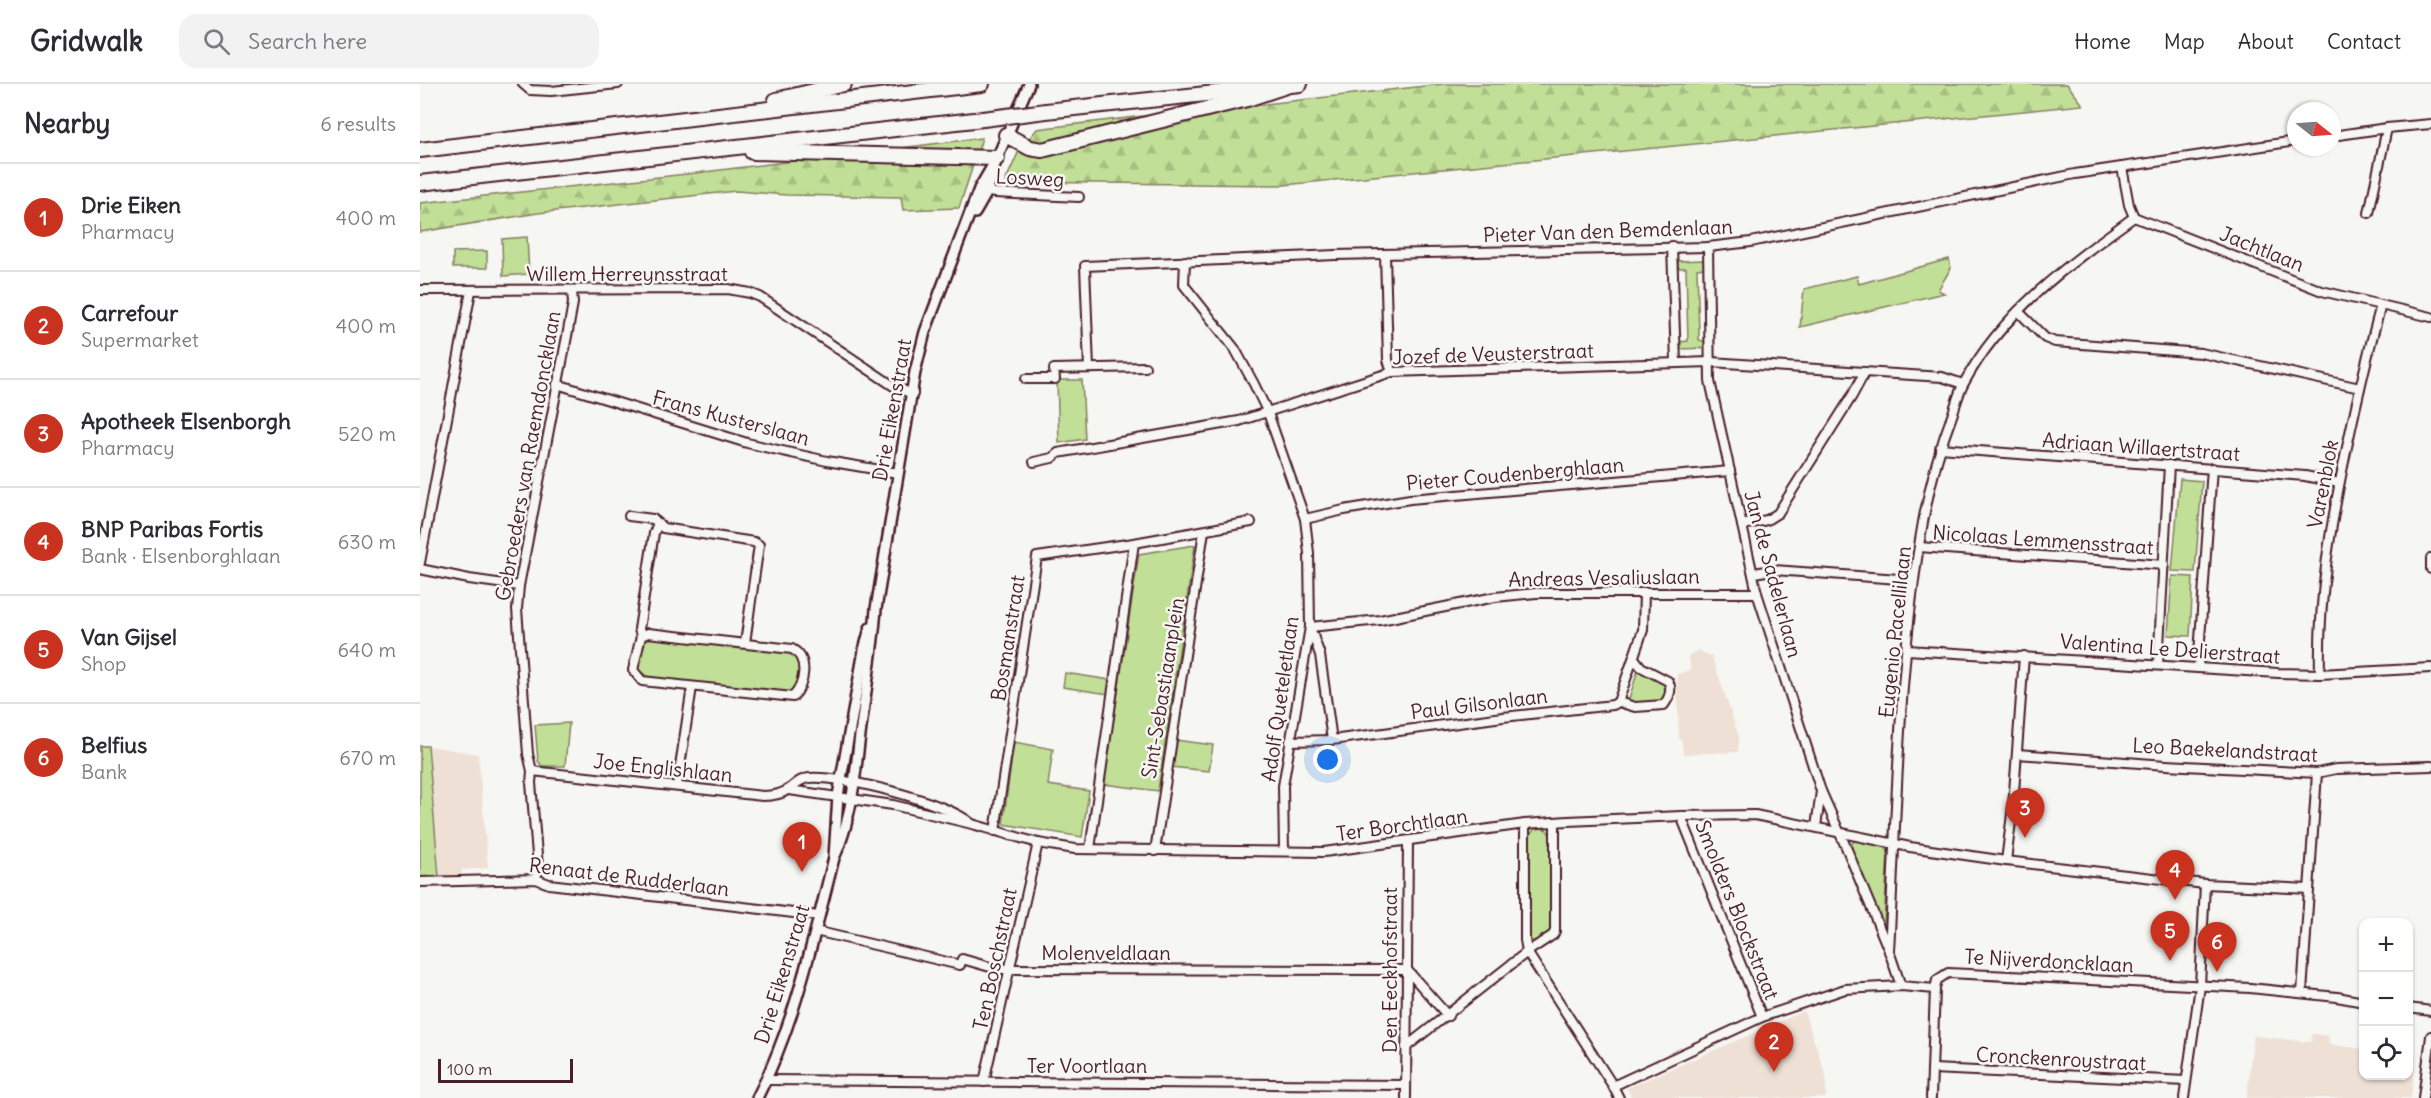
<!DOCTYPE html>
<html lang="en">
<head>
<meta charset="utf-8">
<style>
  body { margin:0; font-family:Delius,sans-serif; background:#f2f2f3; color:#2b2b33 }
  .controls { position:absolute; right:18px; bottom:18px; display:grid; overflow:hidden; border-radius:12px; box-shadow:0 2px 4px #0004 }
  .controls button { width:54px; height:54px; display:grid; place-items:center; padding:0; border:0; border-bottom:2px solid #e1e1e2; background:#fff; color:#2b2b33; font:30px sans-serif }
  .compass { position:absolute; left:1867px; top:18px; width:54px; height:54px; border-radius:50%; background:#fff; box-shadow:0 2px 4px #0004; rotate:107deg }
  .scale { position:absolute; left:18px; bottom:15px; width:135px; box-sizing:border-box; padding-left:6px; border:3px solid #4a1f2b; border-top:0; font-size:16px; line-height:21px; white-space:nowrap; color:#4a1f2b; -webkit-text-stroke:4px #f6f6f2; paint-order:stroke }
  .you { position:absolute; left:908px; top:676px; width:21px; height:21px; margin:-15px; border:4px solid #fff; border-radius:50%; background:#1a73e8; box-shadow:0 0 0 9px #1a73e833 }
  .badge { display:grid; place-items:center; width:39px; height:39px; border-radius:50%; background:#c8321e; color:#fff; font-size:20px; font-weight:700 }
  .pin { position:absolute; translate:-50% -50px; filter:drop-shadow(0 2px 3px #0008) }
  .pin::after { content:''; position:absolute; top:32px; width:21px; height:18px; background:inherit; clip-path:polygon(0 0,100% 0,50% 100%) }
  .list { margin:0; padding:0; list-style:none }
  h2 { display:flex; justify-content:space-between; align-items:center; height:78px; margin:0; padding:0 24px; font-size:26px }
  h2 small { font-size:20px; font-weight:400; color:#7c7c81 }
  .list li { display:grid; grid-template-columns:39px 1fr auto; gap:18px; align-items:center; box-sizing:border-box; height:108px; padding:0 24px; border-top:2px solid #e1e1e2 }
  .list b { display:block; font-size:22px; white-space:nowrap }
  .list p { margin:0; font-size:20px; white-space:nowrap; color:#7c7c81 }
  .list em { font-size:20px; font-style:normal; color:#7c7c81 }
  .icon { flex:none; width:33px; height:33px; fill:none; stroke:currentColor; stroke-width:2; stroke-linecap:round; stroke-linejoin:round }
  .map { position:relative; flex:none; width:2011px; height:1014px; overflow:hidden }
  header { display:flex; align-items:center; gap:36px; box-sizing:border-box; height:84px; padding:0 30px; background:#fff; border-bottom:2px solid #e1e1e2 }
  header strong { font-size:28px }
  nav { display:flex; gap:33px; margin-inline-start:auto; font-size:21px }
  .search { width:420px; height:54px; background:#f2f2f3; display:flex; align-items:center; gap:15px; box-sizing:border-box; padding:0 21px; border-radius:18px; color:#7c7c81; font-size:22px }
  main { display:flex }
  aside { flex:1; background:#fff }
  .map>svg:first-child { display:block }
  .built { fill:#efe0d5 }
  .green { fill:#c1df97; stroke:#867f61; stroke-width:1.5 }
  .forest { fill:url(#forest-firs); stroke:#867f61; stroke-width:1.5 }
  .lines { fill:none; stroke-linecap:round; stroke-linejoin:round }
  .minor-casing { stroke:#4a1f2b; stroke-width:12 }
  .tertiary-casing { stroke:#4a1f2b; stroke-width:14 }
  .motorway-casing { stroke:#4a1f2b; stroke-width:18 }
  .minor { stroke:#f6f6f2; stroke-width:8 }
  .tertiary { stroke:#f6f6f2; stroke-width:9 }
  .motorway { stroke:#f6f6f2; stroke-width:14 }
  .motorway-bridge-casing { stroke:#4a1f2b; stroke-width:18; stroke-linecap:butt }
  .motorway-bridge { stroke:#f6f6f2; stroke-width:14 }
  .labels { text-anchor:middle; stroke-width:5; stroke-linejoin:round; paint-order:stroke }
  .street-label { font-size:20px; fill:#4a1f2b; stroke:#f6f6f2 }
</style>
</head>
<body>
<header>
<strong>Gridwalk</strong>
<div class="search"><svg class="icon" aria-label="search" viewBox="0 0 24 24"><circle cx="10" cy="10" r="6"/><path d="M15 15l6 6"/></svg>Search here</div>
<nav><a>Home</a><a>Map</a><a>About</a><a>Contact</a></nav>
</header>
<main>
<aside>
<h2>Nearby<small>6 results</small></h2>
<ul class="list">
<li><span class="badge">1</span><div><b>Drie Eiken</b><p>Pharmacy</p></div><em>400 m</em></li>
<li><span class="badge">2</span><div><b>Carrefour</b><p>Supermarket</p></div><em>400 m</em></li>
<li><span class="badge">3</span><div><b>Apotheek Elsenborgh</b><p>Pharmacy</p></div><em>520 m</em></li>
<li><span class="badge">4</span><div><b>BNP Paribas Fortis</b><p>Bank · Elsenborghlaan</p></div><em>630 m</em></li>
<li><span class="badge">5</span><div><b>Van Gijsel</b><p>Shop</p></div><em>640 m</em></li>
<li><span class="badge">6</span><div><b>Belfius</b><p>Bank</p></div><em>670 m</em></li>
</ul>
</aside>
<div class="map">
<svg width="2011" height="1014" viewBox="0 0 2011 1014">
  <defs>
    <pattern id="forest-firs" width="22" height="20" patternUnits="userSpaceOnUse" patternTransform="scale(1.5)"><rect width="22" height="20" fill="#c1df97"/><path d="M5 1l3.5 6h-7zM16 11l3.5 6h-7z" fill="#a7bf82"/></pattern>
  </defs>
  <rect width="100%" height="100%" fill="#f6f6f2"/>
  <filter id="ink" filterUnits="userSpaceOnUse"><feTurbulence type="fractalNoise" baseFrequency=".0167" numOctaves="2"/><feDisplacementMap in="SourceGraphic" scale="12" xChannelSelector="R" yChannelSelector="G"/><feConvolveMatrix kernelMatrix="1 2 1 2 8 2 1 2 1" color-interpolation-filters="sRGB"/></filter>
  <g filter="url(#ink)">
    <g class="built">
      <polygon points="1278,566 1292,573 1319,653 1318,668 1263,670 1262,656 1259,655 1257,590 1271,586 1268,572"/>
      <polygon points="8,662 58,670 68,784 42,786 42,791 19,793"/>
      <polygon points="1384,927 1406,992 1406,1014 1212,1014 1207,1004"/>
      <polygon points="1892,950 1909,952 1908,960 1943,965 1944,992 1988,992 1989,971 1996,972 1991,1014 1827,1014 1833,952 1891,958"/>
    </g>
    <g class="green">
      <polygon points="107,153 109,190 83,192 82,155"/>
      <polygon points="67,167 67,184 33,184 33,168"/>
      <polygon points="1529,175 1531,184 1518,206 1524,209 1380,243 1384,205 1437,192 1439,200"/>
      <polygon points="1284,176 1284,184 1277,185 1279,249 1279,256 1287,258 1287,264 1260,265 1259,258 1268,257 1266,184 1258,184 1258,177"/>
      <polygon points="637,296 662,296 665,355 639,359"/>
      <polygon points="1760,395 1782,397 1775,488 1752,487"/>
      <polygon points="775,461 738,707 684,700 719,470"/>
      <polygon points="1752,492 1773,493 1770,552 1748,551"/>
      <path d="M235 552 368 567C385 575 379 594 371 607L363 610 231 595 217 585C217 571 219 553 235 552Z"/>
      <polygon points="1218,586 1244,599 1245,610 1238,619 1213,620 1208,618"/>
      <polygon points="645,589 690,596 688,610 643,603"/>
      <polygon points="149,639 145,682 122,682 118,677 115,641"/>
      <polygon points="755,656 793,661 789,687 751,683"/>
      <polygon points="594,658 633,665 628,701 669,707 662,753 583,740"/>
      <polygon points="0,662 8,662 19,793 0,794"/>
      <polygon points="1122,744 1127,746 1131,753 1131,844 1130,847 1115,858 1108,855 1108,753 1115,745"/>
      <polygon points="1436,756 1464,762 1468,767 1464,839 1461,837 1432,765 1432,759"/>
    </g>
    <g class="forest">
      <polygon points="1023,0 1647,0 1663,21 864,101 585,98 599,67 617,45 731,31 786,33 836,21"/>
      <polygon points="562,54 539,124 483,126 481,113 367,111 316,107 118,129 0,148 0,119 276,89"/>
    </g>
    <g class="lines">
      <defs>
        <g id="minor">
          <polyline points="103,0 110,6 131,7 198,0"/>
          <polyline points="1912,52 1967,44 2011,40"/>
          <polyline points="1702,83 1709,121 1714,133 1902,207 2011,233"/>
          <polyline points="562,107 575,109 659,113"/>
          <polyline points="1949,129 1967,44"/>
          <polyline points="1252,162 1256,279"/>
          <polyline points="1288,163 1290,297 1337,509 1401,707 1426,763 1469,867 1481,902"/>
          <polyline points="965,171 968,276 972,288"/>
          <polyline points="765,177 764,201 815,265 834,300 848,329 885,435 889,469 890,543 863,702 864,767"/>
          <polyline points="0,206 308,205 330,209 340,213 475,303 493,310"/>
          <polyline points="1598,227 1625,254 1635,258 1781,269 1940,304"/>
          <polyline points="669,284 665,182 915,171 1288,163 1331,158 1655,90 1876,57"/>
          <polyline points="606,295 635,295 634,285 725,283"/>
          <polyline points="137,300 327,359 407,377 478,389"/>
          <polyline points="1520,364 1885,392 1919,399"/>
          <polyline points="614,378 632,374 638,369 819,337 972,288 1291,278 1522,293 1543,300"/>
          <polyline points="209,432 233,435 238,439"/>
          <polyline points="885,435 924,426 990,415 1310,387"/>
          <polyline points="1322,441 1347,436 1358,429 1432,312 1445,288"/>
          <polyline points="1499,463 1744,481"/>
          <polyline points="2011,474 2011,485"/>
          <polyline points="0,479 51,207"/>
          <polyline points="0,485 49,495 99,502"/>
          <polyline points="1333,489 1354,486 1493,496"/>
          <path d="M228 549 372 565C389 574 385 600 373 613L222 597 213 586 221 552Z"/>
          <polyline points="221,552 219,545 234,449 238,439 243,444 334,458 339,461 325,559"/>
          <polyline points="1487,566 1858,589 1900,590 2011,584"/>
          <polyline points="1738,581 1749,381"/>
          <polyline points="1778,584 1792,384"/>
          <path d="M1900 590C1898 512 1911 439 1927 363 1937 316 1948 268 1961 221"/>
          <polyline points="1198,618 1223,546 1224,508"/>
          <polyline points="912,656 900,571 890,543 960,536 1075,513 1116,509 1337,509"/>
          <path d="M870 657 912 656 1083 633 1193 621 1198 618 1215 623 1244 621C1249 614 1253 605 1248 597L1221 583 1214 574"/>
          <polyline points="1597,670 1746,681 1897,689 1916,685 2011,682"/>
          <path d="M112 687 343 712C352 712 362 710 369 705 376 700 380 695 389 694 423 691 526 718 552 740"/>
          <polyline points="257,702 272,603"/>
          <polyline points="369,706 473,721 552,740 618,759 655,765 904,768 1105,740 1148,737 1261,732 1335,731 1490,763 1586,777 1785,800 1889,805"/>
          <polyline points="1261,732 1342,933"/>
          <polyline points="1105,740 1105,856 1107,868 1193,1002 1199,1014"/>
          <polyline points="1396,743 1401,707"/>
          <polyline points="575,747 617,473 714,459 831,438"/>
          <polyline points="670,765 714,459"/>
          <polyline points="735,767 784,447"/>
          <polyline points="1586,777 1593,722 1604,572"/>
          <polyline points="116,795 118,783 111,699 112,687 108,670 97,525 99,502 148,247 153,219 152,206"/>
          <polyline points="0,798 116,795 129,800 399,832"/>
          <polyline points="395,847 540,881 542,875 577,885 987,886 1028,932"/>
          <path d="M1469 867C1477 725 1478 579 1503 438 1510 400 1519 365 1533 329 1536 319 1539 308 1544 299 1583 227 1649 180 1714 133"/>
          <polyline points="1882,909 1897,689"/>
          <polyline points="1988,924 2011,927"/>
          <polyline points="986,963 1107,868 1133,851 1135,847 1135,738"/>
          <polyline points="1513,985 1766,997"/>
          <polyline points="347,996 986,1001"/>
          <polyline points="564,998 618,759"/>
          <polyline points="1193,1002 1342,933 1425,905 1481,902 1515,905"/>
          <polyline points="986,1014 988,758"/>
          <polyline points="1511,1014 1515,905 1517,896 1528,889 1830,904 1917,913 1944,918"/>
          <polyline points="1764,1014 1780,902 1785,800"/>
          <polyline points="2003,1014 2011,952"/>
        </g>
        <g id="tertiary">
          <polyline points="555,129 567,108 577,74 609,0"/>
          <polyline points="414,773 418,712 444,566 450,544"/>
          <path d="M337 1014C375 940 393 855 414 774 433 734 435 687 441 644 446 604 453 565 456 525L495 288 505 248 559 105 577 74"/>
        </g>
        <g id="motorway">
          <polyline points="356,16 424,0"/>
          <polyline points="626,27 880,0"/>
          <polyline points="586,51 610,64 622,66 827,15 866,2"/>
          <polyline points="0,66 562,0"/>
          <polyline points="332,68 577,74"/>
          <polyline points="0,99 563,35"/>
        </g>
      </defs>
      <use href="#minor" class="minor-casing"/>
      <use href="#tertiary" class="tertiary-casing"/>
      <use href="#motorway" class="motorway-casing"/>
      <use href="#minor" class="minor"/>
      <use href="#tertiary" class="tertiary"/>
      <use href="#motorway" class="motorway"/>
      <defs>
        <polyline id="motorway-bridge" points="563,35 626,27"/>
      </defs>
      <use href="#motorway-bridge" class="motorway-bridge-casing"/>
      <use href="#motorway-bridge" class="motorway-bridge"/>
    </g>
  </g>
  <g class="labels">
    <g class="street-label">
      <text transform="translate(610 94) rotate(3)" y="7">Losweg</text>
      <text transform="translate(1188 147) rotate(-2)" y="7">Pieter Van den Bemdenlaan</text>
      <text transform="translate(1842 165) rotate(22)" y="7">Jachtlaan</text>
      <text x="207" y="197">Willem Herreynsstraat</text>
      <text transform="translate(1073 270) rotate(-2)" y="7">Jozef de Veusterstraat</text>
      <text transform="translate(472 326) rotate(-80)" y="7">Drie Eikenstraat</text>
      <text transform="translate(311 334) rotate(15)" y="7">Frans Kusterslaan</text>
      <text transform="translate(1721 363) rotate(4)" y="7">Adriaan Willaertstraat</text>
      <text transform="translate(108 372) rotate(-80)" y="7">Gebroeders van Raemdoncklaan</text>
      <text transform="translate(1095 390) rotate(-5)" y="7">Pieter Coudenberghlaan</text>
      <text transform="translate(1903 400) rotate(-79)" y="7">Varenblok</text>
      <text transform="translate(1623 456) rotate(4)" y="7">Nicolaas Lemmensstraat</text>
      <text transform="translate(1353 490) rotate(75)" y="7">Jan de Sadelerlaan</text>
      <text transform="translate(1184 494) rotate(-1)" y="7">Andreas Vesaliuslaan</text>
      <text transform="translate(1475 548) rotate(-84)" y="7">Eugenio Pacellilaan</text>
      <text transform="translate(588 554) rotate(-81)" y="7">Bosmanstraat</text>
      <text transform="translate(1750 565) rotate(4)" y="7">Valentina Le Delierstraat</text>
      <text transform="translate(743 604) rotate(-81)" y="7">Sint-Sebastiaanplein</text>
      <text transform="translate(860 615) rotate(-82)" y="7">Adolf Queteletlaan</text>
      <text transform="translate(1059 620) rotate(-7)" y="7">Paul Gilsonlaan</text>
      <text transform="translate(1805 666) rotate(3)" y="7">Leo Baekelandstraat</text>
      <text transform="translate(243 684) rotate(6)" y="7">Joe Englishlaan</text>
      <text transform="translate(982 741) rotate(-8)" y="7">Ter Borchtlaan</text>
      <text transform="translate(209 793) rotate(7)" y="7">Renaat de Rudderlaan</text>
      <text transform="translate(1317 826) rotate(68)" y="7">Smolders Blockstraat</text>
      <text x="686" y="876">Molenveldlaan</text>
      <text transform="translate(575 875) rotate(-78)" y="7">Ten Boschstraat</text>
      <text transform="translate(1629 877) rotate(3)" y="7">Te Nijverdoncklaan</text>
      <text transform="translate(970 886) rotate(-90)" y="7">Den Eeckhofstraat</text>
      <text transform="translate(362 890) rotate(-73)" y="7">Drie Eikenstraat</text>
      <text transform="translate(1641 975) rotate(3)" y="7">Cronckenroystraat</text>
      <text x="667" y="989">Ter Voortlaan</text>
    </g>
  </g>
</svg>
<div class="controls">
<button>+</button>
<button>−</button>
<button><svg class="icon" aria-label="locate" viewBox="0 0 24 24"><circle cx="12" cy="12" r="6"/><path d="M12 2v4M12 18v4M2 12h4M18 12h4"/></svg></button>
</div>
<svg class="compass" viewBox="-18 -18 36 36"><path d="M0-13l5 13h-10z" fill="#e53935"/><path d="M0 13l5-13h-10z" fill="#7c7c81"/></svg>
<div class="scale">100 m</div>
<div class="you"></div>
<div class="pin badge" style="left:382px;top:788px">1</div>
<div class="pin badge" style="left:1354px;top:988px">2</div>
<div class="pin badge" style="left:1605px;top:754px">3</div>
<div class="pin badge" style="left:1755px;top:816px">4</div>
<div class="pin badge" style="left:1750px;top:877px">5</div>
<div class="pin badge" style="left:1797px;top:888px">6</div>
</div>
</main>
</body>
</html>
